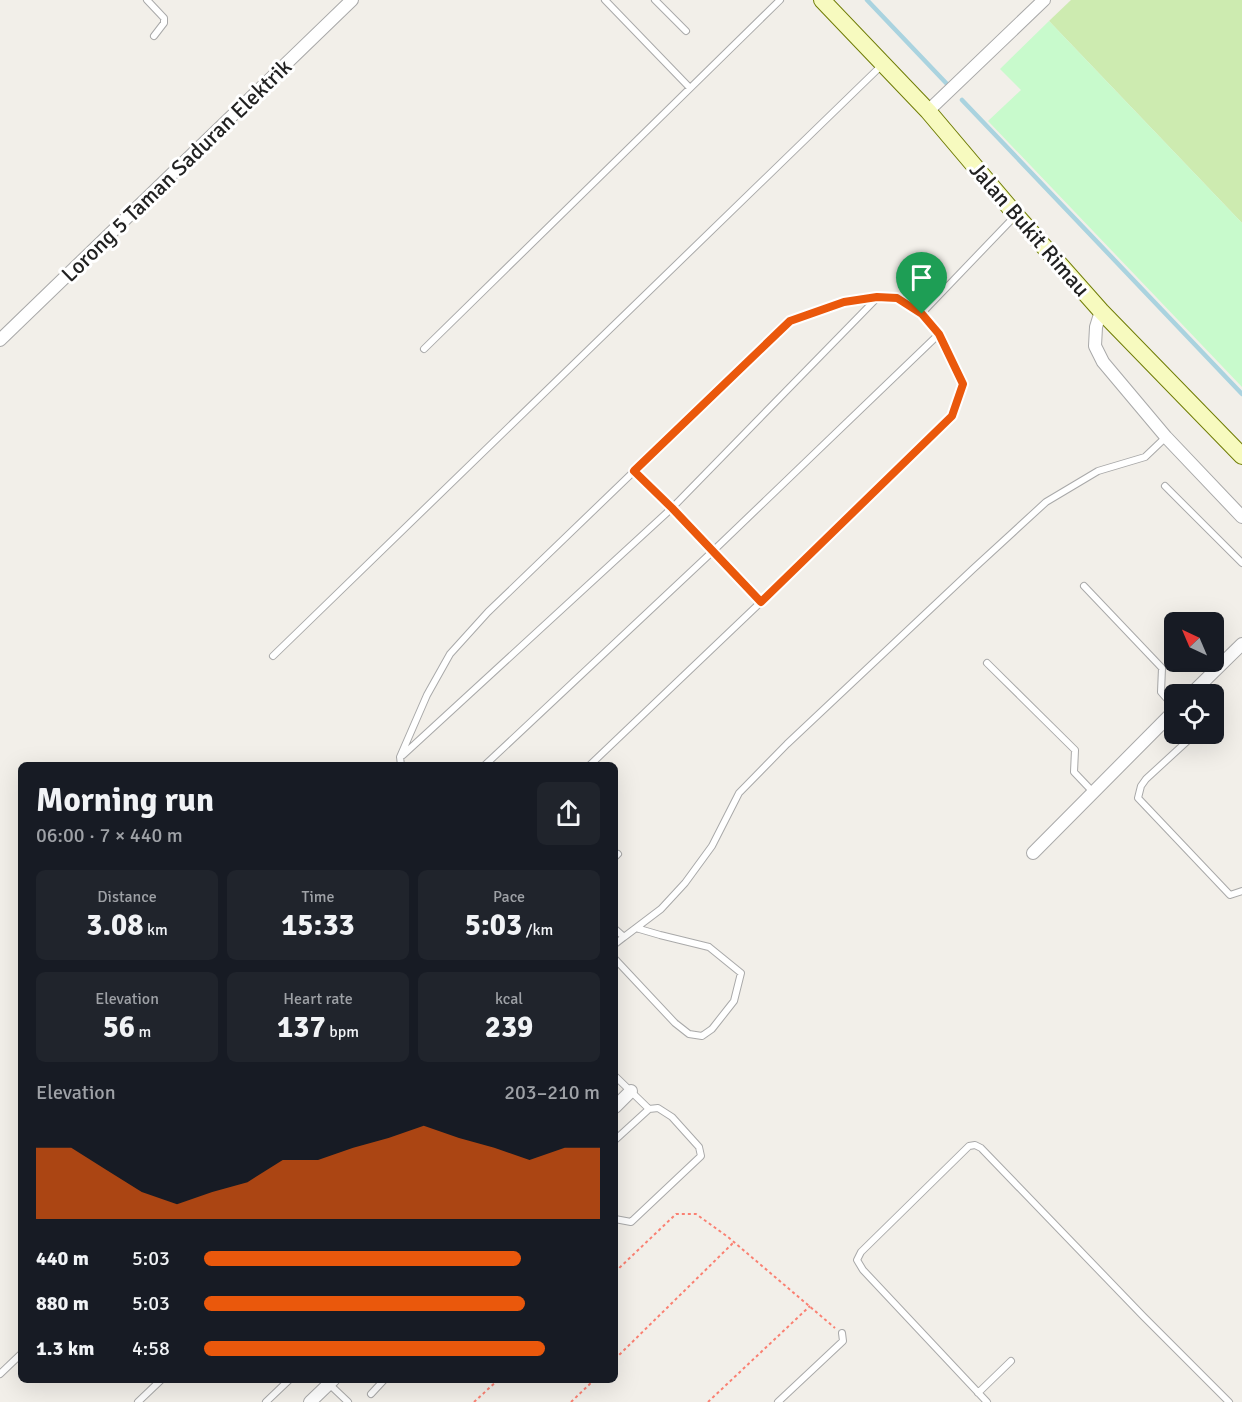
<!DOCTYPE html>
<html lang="en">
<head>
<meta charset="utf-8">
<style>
	:root { --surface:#171b24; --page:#20242c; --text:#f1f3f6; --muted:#9ea1a6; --accent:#ea580c }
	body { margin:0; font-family:Signika,sans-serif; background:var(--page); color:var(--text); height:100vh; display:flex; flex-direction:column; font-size:22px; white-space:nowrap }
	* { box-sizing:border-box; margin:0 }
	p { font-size:20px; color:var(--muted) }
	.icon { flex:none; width:33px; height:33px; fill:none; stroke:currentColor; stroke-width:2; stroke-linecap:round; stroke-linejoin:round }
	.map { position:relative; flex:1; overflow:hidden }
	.drawer { position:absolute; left:18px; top:762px; width:600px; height:621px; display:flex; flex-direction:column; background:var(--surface); border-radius:9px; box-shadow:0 6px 24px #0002 }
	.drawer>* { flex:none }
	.needle { width:39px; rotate:316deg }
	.tools { position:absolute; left:1164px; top:612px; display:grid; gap:12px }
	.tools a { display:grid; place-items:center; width:60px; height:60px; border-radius:9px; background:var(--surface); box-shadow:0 6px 24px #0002; font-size:30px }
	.pin { position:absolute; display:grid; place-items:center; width:51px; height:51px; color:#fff; margin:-62px -26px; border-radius:50% 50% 50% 0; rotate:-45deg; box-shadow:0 0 6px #0007 }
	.pin .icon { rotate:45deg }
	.round { display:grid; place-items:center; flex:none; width:63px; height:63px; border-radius:9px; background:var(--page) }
	.overview { display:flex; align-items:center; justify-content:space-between; height:102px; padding:0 18px }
	h1 { font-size:33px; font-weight:700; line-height:45px }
	.stats { display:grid; grid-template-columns:repeat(3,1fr); gap:9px; height:102px; padding:6px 18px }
	.stats div { display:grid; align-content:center; border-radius:9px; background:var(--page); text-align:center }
	.stats b { font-size:30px; font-weight:700 }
	.stats small { font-size:16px; font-weight:400 }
	.stats p { font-size:16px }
	.chart { height:168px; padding:12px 18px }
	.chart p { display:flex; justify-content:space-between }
	.chart svg { width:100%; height:108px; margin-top:6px; fill:var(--accent); opacity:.7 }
	ul { padding:0 18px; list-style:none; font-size:20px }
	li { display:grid; grid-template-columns:96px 72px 1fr; align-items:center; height:45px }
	li i { height:15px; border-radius:8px; background:var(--accent) }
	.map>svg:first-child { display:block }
	.grass { fill:#cdebb0 }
	.park { fill:#c8facc }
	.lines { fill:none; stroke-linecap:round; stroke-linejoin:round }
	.stream { stroke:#aad3df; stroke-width:4.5 }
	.lane-casing { stroke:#a9a9a9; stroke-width:8 }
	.street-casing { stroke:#a9a9a9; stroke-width:14 }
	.secondary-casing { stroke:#707d05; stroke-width:18 }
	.path { stroke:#fa8072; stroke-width:2; stroke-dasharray:3 3; stroke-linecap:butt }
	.lane { stroke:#fff; stroke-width:6 }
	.street { stroke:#fff; stroke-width:12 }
	.secondary { stroke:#f7fabf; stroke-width:16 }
	.route-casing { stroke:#fff; stroke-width:12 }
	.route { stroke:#ea580c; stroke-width:8 }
	.labels { text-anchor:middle; stroke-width:6; stroke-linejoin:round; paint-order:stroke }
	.street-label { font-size:22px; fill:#222; stroke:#fff }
</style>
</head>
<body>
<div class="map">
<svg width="1242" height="1402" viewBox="0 0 1242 1402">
	<rect width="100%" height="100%" fill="#f2efe9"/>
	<path class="grass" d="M 1071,0 L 1242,0 L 1242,223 L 1049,21 Z"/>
	<path class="park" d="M 1049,21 L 1242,223 L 1242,387 L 988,121 L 1021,90 L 1000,69 Z"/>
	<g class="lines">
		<path class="stream" d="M 867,0 L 947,84
			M 962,100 L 1242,394"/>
		<g class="lane-casing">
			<path id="lane" d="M 147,0 L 164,18 L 164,23 L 154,36
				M 605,0 L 690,88
				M 655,0 L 686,31
				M 424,349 L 780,0
				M 635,471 L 672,508 L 761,602
				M 1165,486 L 1242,563
				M 1084,586 L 1162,668 L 1161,692 L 1174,707
				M 273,656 L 882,65
				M 987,663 L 1075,750 L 1074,772 L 1093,792
				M 1214,717 L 1214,716
				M 1195,734 L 1146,779 L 1141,786 L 1138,798 L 1230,895 L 1242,891
				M 403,755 L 672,508 L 877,298
				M 401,765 L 400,757 L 427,695 L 450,654 L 488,612 L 790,321 L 844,302 L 877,297 L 897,298 L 922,313 L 1016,215
				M 485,765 L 712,552 L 939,334
				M 590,765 L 761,602 L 952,416 L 962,384 L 939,334 L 922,313
				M 615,857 L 618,854
				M 615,929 L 624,937 L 661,909 L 685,883 L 712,846 L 739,793 L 787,744 L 973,569 L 1046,502 L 1098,471 L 1145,457 L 1166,437
				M 615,944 L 624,937
				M 615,959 L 675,1023 L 689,1034 L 702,1036 L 712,1029 L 734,1001 L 741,973 L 709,947 L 660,935 L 636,928
				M 615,1076 L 649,1109
				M 615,1140 L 649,1109 L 658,1108 L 672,1117 L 699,1147 L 701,1156 L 631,1222 L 615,1219
				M 0,1374 L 21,1354
				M 328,1383 L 348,1402
				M 978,1393 L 1011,1361
				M 371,1394 L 384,1380
				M 138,1402 L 161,1380
				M 266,1402 L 289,1380
				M 778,1402 L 843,1341 L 842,1333
				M 987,1402 L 863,1270 L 857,1260 L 861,1252 L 969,1146 L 975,1145 L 981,1148 L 1143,1316 L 1229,1402"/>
		</g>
		<g class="street-casing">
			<path id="street" d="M 928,111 L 1044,0
				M 1101,311 L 1096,327 L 1095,346 L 1103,362 L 1166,437 L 1242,517
				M 0,340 L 352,0
				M 1191,694 L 1242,644
				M 1033,853 L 1174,711
				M 615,1107 L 631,1091
				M 310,1402 L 333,1380"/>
		</g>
		<g class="secondary-casing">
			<path id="secondary" d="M 822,0 L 928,111 L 1016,215 L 1101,311 L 1242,456"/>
		</g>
		<path class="path" d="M 615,1272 L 676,1214 L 696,1214 L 728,1237 L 835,1328
			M 615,1359 L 734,1242
			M 474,1402 L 498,1380
			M 571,1402 L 594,1380
			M 708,1402 L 810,1306"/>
		<use href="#lane" class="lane"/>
		<use href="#street" class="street"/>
		<use href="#secondary" class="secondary"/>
	</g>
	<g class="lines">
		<g class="route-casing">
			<path id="route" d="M 877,297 L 897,298 L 922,314 L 939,334 L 963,384 L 952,416 L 761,602 L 672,508 L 634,471 L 790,321 L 844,302 Z"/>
		</g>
		<use href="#route" class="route"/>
	</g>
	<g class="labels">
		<g class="street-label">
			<text transform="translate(176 170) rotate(-44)" y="8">Lorong 5 Taman Saduran Elektrik</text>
			<text transform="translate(1030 229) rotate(49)" y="8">Jalan Bukit Rimau</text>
		</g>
	</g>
</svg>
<div class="tools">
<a><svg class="needle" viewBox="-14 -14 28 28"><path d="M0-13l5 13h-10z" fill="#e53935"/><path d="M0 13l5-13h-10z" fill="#9ea1a6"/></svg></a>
<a><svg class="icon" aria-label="locate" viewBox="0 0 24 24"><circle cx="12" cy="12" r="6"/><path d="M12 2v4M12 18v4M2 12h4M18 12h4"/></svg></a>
</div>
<div class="pin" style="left:922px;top:314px;background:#1e9e55"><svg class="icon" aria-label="arrive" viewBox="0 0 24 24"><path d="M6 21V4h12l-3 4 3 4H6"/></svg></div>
<section class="drawer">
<div class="overview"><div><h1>Morning run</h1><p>06:00 · 7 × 440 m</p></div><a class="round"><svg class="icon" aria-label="share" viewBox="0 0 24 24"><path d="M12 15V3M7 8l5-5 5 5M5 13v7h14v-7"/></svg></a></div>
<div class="stats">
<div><p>Distance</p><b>3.08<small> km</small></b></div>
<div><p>Time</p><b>15:33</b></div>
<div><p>Pace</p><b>5:03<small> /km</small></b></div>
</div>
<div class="stats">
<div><p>Elevation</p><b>56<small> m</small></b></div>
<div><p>Heart rate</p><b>137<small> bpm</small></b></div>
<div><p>kcal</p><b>239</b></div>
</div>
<div class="chart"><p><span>Elevation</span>203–210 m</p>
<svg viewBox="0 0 160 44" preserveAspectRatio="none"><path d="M0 44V15L10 15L20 24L30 33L40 38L50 33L60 29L70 20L80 20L90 15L100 11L110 6L120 11L130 15L140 20L150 15L160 15V44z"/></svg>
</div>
<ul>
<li><b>440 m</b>5:03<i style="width:80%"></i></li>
<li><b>880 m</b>5:03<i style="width:81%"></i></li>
<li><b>1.3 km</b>4:58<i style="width:86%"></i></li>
</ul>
</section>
</div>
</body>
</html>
